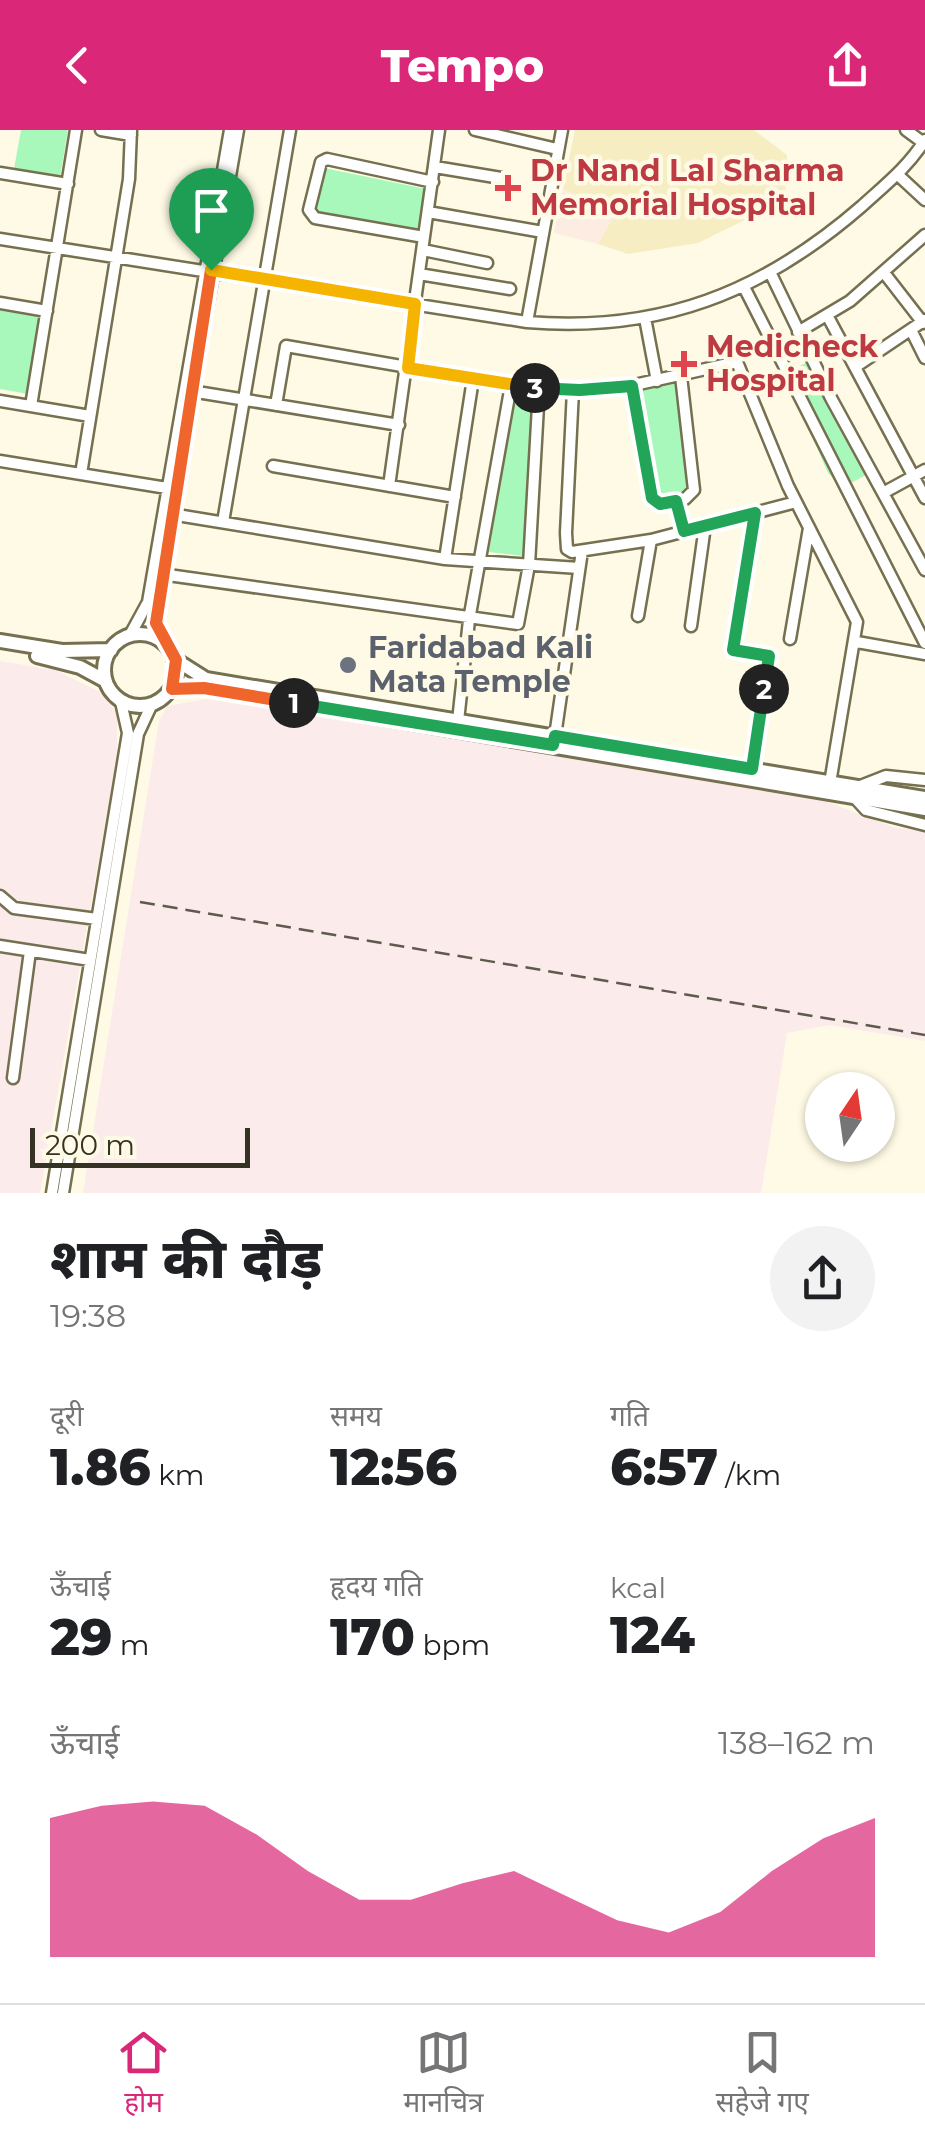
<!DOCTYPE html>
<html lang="hi">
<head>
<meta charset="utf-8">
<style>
	:root { --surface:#fff; --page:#f2f2f2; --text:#202124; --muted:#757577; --line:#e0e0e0; --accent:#db2777 }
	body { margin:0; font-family:Montserrat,"Noto Sans Devanagari",sans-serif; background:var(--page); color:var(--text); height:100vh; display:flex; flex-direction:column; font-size:38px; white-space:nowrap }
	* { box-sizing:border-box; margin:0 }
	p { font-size:32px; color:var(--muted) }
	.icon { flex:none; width:55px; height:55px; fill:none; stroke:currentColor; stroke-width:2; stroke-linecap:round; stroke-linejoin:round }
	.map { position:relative; height:1063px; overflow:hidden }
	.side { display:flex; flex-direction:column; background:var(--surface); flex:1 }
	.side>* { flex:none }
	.needle { width:65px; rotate:13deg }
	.tools { position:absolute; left:805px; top:942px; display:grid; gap:20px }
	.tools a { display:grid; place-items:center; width:90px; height:90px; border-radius:50%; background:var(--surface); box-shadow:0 2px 8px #0004; font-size:50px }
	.scale { position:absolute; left:30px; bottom:25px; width:220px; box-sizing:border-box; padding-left:10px; border:5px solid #353224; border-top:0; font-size:28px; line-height:35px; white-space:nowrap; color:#353224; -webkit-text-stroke:8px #fefae5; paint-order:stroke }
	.pin { position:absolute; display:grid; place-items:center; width:85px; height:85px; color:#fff; margin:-102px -42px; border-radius:50% 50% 50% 0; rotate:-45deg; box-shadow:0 0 10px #0007 }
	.pin .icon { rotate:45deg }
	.km { position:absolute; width:50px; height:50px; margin:-25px; border-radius:50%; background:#222; color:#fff; font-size:28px; line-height:50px; text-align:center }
	.round { display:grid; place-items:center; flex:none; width:105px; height:105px; border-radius:52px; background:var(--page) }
	.overview { display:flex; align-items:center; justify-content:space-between; height:170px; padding:0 50px }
	h1 { font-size:55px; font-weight:800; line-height:75px }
	.figures { display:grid; grid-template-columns:repeat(3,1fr); gap:15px; height:170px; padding:10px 50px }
	.figures div { display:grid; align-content:center }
	.figures b { font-size:50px; font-weight:800 }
	.figures small { font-size:28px; font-weight:400 }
	.figures p { font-size:28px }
	.chart { height:280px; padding:20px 50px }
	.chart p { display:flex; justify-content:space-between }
	.chart svg { width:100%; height:180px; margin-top:10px; fill:var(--accent); opacity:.7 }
	header { display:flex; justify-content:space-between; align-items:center; height:130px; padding:0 50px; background:var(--accent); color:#fff; font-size:45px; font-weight:800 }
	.dock { display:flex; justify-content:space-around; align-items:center; height:140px; border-top:2px solid var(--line); background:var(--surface); font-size:28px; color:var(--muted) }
	.dock a { display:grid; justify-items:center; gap:5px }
	.dock .on { color:var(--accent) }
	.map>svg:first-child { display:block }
	.commercial { fill:#fdece1 }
	.industrial { fill:#fcebeb }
	.built { fill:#f6eec2 }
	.green { fill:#a8f8bc }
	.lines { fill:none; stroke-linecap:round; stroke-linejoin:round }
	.minor-casing { stroke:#757050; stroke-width:15 }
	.major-casing { stroke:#757050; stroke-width:18 }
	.minor { stroke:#fff; stroke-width:10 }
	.major { stroke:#fff; stroke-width:12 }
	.rail { stroke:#5f5b4c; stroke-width:2.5; stroke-dasharray:15 8; stroke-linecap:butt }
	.split-1-casing { stroke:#fff; stroke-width:20 }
	.split-2-casing { stroke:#fff; stroke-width:20 }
	.split-3-casing { stroke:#fff; stroke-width:20 }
	.split-4-casing { stroke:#fff; stroke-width:20 }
	.split-1 { stroke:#f0652b; stroke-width:12 }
	.split-2 { stroke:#22a559; stroke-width:12 }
	.split-3 { stroke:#22a559; stroke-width:12 }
	.split-4 { stroke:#f5b400; stroke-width:12 }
	.health-dot { fill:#e0444e; stroke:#fefae5; stroke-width:4 }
	.worship-dot { fill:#6b7280; stroke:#fefae5; stroke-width:4 }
	.labels { text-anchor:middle; stroke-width:9; stroke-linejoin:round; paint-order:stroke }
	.health-label { font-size:30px; font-weight:bold; fill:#be3a42; stroke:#fefae5; text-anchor:start }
	.worship-label { font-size:30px; font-weight:bold; fill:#5b616d; stroke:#fefae5; text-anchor:start }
</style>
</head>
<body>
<header><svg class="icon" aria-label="back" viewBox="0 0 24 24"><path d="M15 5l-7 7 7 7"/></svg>Tempo<svg class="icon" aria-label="share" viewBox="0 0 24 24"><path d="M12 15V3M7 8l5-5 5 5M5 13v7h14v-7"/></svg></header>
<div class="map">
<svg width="925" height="1063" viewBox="0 0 925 1063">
	<rect width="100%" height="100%" fill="#fefae5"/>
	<path class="commercial" d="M 563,59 L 618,81 L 598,114 L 554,103 Z"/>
	<path class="industrial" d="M 0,531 L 55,540 L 102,563 L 117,584 L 117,626 L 40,1063 L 0,1063 Z
		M 206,569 L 799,661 L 893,697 L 925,702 L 925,911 L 830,895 L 787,903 L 761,1063 L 83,1063 L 159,591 L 167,576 Z"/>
	<path class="built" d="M 575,0 L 754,0 L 787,25 L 785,70 L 698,113 L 628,124 L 598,114 L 617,81 L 563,59 Z"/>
	<path class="green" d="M 21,0 L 68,0 L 60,47 L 14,39 Z
		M 324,38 L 426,59 L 418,99 L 315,81 Z
		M 0,178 L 41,185 L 28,264 L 0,259 Z
		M 808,232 L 866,345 L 843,357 L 828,343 L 784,243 Z
		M 679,251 L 691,361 L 659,368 L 639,260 Z
		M 514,263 L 534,265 L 524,426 L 489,422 Z"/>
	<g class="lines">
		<g class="minor-casing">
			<path id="minor" d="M 101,0 L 131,5
				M 475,0 L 557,19
				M 906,0 L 925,14
				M 435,37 L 501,48
				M 0,43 L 68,54
				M 898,45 L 925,70
				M 428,82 L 543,102
				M 424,107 L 315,88 L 309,80 L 321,32 L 327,29 L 433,52
				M 0,109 L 527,192 C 659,203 762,163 862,76 C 885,55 908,37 925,10
				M 423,120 L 487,133
				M 770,142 L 831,268 L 925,440
				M 419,144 L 510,159
				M 885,144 L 923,193
				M 744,157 L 925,513
				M 0,173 L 47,181
				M 827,185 L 925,368
				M 645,188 L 657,251
				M 527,192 L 562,0
				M 798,202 L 850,171 L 925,105
				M 912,202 L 925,228
				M 855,237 L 925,190
				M 633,256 L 653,368 L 660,375 L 685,369 L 694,360 L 681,246
				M 573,260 L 566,403 L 567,419 L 572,422 L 651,410 L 796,372
				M 191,261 L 399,295
				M 0,271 L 90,286
				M 276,275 L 286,216 L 523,257 L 580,261 L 621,258 L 737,232 L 788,356 L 857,492 L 829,659
				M 31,276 L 76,0
				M 0,331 L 167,358
				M 273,336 L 455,367
				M 81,344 L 129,49 L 131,0
				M 389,356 L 439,0
				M 883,363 L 925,340
				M 676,371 L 684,401
				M 171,384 L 445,429 L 579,438
				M 223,392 L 290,0
				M 445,429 L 473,249
				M 161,444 L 518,494 L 529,435 L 539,258
				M 638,486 L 651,410
				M 691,496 L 705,396
				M 130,505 L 148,472 L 230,0
				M 790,509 L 809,398
				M 857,512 L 925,524
				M 167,516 L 157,498 L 156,474 L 238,0
				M 458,591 L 469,490 L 511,255
				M 554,613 L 582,421
				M 752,639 L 769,526 L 733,521 L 755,383
				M 858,657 L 886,646 L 925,650
				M 855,668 L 866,680 L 925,695
				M 0,766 L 14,778 L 97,789
				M 0,816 L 90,830
				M 13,948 L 30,821
				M 52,1063 L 128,603 L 121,572
				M 63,1063 L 138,604 L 151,576"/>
		</g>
		<g class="major-casing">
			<path id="major" d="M104 540a36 36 0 1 1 72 0a36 36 0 1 1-72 0Z
				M 0,511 L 62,521 L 111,520
				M 37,526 L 80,537 L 104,550
				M 176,530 L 206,549 L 925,668
				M 172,559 L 204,558 L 925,679"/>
		</g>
		<use href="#minor" class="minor"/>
		<use href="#major" class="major"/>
		<path class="rail" d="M 140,772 L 925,905"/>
	</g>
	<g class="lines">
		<g class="split-1-casing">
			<path id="split-1" d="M 211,140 L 156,493 L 176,530 L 172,559 L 204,558 L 294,573"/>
		</g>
		<g class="split-2-casing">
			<path id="split-2" d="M 294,573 L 553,615 L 555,606 L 752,639 L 764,559"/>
		</g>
		<g class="split-3-casing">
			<path id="split-3" d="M 535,258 L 580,260 L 632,256 L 652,368 L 660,374 L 676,371 L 684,401 L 755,383 L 733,520 L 769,526 L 764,559"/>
		</g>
		<g class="split-4-casing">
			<path id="split-4" d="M 211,140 L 415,174 L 408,238 L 535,258"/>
		</g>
		<use href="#split-1" class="split-1"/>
		<use href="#split-2" class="split-2"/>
		<use href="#split-3" class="split-3"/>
		<use href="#split-4" class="split-4"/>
	</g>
	<g class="health-dot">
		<path d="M503 43h10v10h10v10h-10v10h-10v-10h-10v-10h10z"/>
		<path d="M679 219h10v10h10v10h-10v10h-10v-10h-10v-10h10z"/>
	</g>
	<circle class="worship-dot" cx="348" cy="535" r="10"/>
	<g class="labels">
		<g class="health-label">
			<text x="530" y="51">Dr Nand Lal Sharma<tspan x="530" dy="34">Memorial Hospital</tspan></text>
			<text x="706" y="227">Medicheck<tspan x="706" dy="34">Hospital</tspan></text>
		</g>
		<g class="worship-label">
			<text x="368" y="528">Faridabad Kali<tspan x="368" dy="34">Mata Temple</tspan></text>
		</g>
	</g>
</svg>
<div class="tools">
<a><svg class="needle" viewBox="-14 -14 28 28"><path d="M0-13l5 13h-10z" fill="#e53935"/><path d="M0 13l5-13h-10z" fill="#757577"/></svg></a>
</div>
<div class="scale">200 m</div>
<div class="pin" style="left:211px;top:140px;background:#1e9e55"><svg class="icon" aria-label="arrive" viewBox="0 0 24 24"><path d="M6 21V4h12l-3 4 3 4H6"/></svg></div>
<b class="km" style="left:294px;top:573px">1</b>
<b class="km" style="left:764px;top:559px">2</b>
<b class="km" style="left:535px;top:258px">3</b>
</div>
<section class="side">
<div class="overview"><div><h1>शाम की दौड़</h1><p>19:38</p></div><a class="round"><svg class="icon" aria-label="share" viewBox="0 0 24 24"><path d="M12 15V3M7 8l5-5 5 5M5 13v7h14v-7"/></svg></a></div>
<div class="figures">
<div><p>दूरी</p><b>1.86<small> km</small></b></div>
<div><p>समय</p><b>12:56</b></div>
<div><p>गति</p><b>6:57<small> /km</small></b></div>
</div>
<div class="figures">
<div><p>ऊँचाई</p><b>29<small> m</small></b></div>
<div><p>हृदय गति</p><b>170<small> bpm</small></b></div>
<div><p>kcal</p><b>124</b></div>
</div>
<div class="chart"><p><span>ऊँचाई</span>138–162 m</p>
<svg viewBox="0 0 160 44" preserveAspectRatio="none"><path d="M0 44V10L10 7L20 6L30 7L40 14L50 23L60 30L70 30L80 26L90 23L100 29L110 35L120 38L130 33L140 23L150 15L160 10V44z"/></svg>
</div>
</section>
<nav class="dock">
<a class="on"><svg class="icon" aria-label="home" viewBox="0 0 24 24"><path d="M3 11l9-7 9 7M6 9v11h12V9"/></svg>होम</a>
<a><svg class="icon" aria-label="map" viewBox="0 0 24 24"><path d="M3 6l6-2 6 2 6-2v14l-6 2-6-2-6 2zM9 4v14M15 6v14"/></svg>मानचित्र</a>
<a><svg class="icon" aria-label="saved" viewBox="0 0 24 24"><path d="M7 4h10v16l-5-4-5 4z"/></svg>सहेजे गए</a>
</nav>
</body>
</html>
